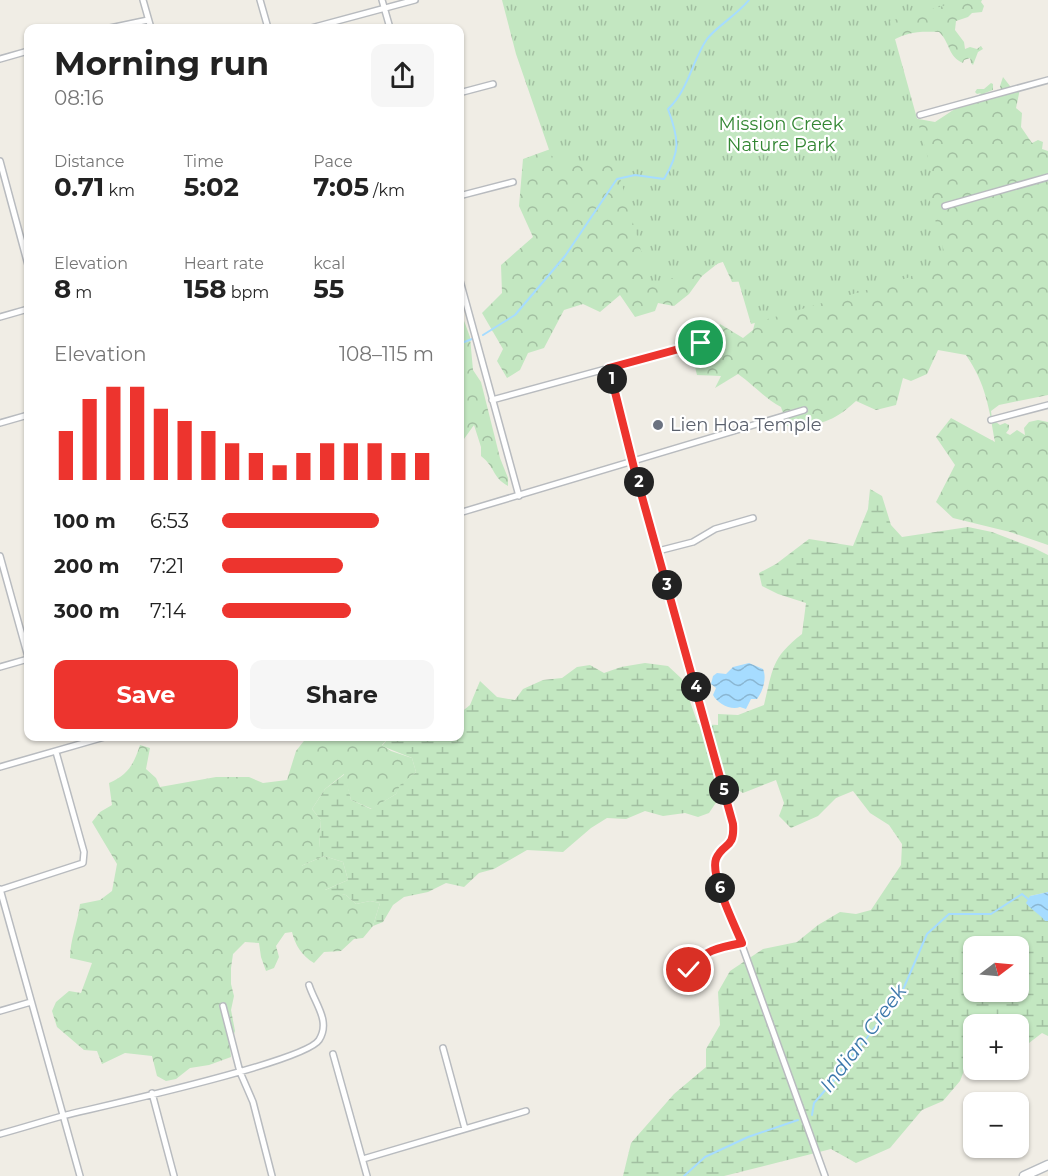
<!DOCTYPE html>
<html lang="en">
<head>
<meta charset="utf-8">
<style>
	:root { --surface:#fff; --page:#f6f6f6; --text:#222; --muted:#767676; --accent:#ed342e }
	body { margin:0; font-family:Montserrat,sans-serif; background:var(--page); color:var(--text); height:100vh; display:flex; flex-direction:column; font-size:22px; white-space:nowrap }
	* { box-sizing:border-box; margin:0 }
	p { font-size:20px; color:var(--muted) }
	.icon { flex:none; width:33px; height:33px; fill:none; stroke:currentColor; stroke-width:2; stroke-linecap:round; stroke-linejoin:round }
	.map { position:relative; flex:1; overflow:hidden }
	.drawer { position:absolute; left:24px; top:24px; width:440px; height:717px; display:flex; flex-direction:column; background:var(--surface); border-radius:12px; box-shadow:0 2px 4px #0004 }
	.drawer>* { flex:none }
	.needle { width:39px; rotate:74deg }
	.fabs { position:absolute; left:963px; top:936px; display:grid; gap:12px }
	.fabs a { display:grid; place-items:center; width:66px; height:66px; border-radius:12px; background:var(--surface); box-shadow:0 2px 4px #0004; font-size:30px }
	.pin { position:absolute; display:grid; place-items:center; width:51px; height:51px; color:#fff; margin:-26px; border:3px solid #fff; border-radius:50%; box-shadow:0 2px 6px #0007 }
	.km { position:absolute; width:30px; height:30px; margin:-15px; border-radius:50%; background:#222; color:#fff; font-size:16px; line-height:30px; text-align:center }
	.round { display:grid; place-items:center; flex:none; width:63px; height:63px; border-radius:12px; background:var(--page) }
	.overview { display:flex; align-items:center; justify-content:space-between; height:102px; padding:0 30px }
	h1 { font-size:33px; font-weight:700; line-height:45px }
	.stats { display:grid; grid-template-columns:repeat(3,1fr); gap:9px; height:102px; padding:6px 30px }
	.stats div { display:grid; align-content:center }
	.stats b { font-size:26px; font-weight:700 }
	.stats small { font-size:16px; font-weight:400 }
	.stats p { font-size:16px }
	.chart { height:168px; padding:12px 30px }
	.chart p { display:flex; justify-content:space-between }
	.chart svg { width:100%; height:108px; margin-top:6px; stroke:var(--accent); stroke-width:6 }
	.primary-button { display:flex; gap:12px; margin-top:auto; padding:12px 30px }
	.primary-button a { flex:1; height:69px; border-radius:12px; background:var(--accent); color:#fff; font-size:24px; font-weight:700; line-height:69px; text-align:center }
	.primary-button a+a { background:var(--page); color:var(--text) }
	ul { padding:0 30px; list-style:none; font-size:20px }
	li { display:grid; grid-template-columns:96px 72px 1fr; align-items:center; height:45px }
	li i { height:15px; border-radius:8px; background:var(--accent) }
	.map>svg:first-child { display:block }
	.forest { fill:url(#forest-crowns) }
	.wetland { fill:url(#wetland-marsh); fill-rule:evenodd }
	.park { fill:url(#park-tufts) }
	.water { fill:url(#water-waves) }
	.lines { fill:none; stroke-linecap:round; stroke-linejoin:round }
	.stream { stroke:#a6dcff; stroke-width:2 }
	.street-casing { stroke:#b8bbbf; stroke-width:8 }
	.secondary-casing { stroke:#b8bcc1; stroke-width:11 }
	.street { stroke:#fff; stroke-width:5 }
	.secondary { stroke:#fff; stroke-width:8 }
	.route-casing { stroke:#fff; stroke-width:12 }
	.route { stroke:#ed342e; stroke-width:8 }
	.worship-dot { fill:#6b7280; stroke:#fff; stroke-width:2 }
	.labels { text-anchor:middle; stroke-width:4.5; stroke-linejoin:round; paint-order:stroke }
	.park-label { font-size:18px; fill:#338633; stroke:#fff }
	.worship-label { font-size:18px; fill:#5b616d; stroke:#fff; text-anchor:start }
	.water-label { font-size:20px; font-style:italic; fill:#3c78ab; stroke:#fff }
</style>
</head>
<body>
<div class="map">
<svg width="1048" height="1176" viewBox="0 0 1048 1176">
	<defs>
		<pattern id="forest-crowns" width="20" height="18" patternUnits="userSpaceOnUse" patternTransform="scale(1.5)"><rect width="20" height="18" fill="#c3e7c1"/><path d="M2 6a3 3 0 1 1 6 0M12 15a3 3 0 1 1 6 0" fill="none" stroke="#a2bfa1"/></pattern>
		<pattern id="wetland-marsh" width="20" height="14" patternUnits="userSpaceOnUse" patternTransform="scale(1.5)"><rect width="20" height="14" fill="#c3e7c1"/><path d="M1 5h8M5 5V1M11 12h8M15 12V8" fill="none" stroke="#a2bfa1"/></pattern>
		<pattern id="park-tufts" width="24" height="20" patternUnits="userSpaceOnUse" patternTransform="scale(1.5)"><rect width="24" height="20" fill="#c3e7c1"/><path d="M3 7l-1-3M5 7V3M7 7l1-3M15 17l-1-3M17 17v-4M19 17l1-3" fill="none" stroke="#a2bfa1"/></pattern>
		<pattern id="water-waves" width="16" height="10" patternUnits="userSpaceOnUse" patternTransform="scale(1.5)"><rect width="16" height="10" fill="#a6dcff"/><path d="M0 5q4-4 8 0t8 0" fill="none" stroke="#8ab6d2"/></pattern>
	</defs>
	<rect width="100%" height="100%" fill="#f0ede5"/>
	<path class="forest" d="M 785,0 L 982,0 L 981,2 L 984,6 L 982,12 L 972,13 L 968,17 L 956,21 L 955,30 L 964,42 L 965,49 L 970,47 L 977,49 L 981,46 L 983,49 L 978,52 L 973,65 L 971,63 L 970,58 L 964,60 L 963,63 C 948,57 950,42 939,32 C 917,31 906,32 886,44 L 903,68 L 901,85 L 913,118 L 935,122 L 964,103 L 973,101 L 981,93 L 977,94 L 975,92 L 977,89 L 984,89 L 991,83 L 993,84 L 993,90 L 985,93 L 986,98 L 989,99 L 991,94 L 1001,91 L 1000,86 L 1003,77 L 1010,86 L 1020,89 L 1016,108 L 1022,113 L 1021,127 L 1032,143 L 1038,140 L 1043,142 L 1042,149 L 1048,151 L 1048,395 L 999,405 L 991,411 L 992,419 L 1000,425 L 1005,423 L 1009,425 L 1009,429 L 1006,433 L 1010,435 L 1017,430 L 1025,435 L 1024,428 L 1029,422 L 1038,420 L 1048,422 L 1048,545 L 1010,532 L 953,518 L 936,502 L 955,465 L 936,437 L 951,418 L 995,442 C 989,408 986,384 966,355 L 938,350 L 927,374 L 911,381 L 903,378 L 896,405 L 876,410 L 856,401 C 831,424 821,424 787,426 L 781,407 C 764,398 754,385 738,374 L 715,388 L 721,376 L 697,375 L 693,359 L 710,345 L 720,324 L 743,338 L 753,330 L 760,303 L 749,281 L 732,282 L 722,260 L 702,276 L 689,294 L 674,306 L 658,303 L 655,311 L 635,317 L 620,295 L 600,312 L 583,304 L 564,310 L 544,348 L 528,353 L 520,370 L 507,378 L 497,361 L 503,349 L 482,313 L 502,293 L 501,265 L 533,237 L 519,206 L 523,159 L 556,147 Z
		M 459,307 L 470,337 L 473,370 L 481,382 L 500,458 L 508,478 L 508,486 C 492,477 496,468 481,456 L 481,447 L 474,425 L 459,446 Z
		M 307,737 L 389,737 L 382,745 L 391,751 L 412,758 L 416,772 L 401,785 L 396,794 L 372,809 L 351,800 L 344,774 L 325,789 L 312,809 L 321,820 L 319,849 L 301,866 L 324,856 L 343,862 L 348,880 L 325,890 L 346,895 L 356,904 L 370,901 L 380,903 L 373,926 L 363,938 L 354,939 L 341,951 L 324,952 L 314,963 C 302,956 295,945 292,932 L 285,933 L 276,946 L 279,957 L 274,968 L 266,971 L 261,957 L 259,943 L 245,942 L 233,954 L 231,968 L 231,984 L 234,996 L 231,1010 L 235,1031 L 230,1047 L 231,1057 L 209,1065 L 190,1068 L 176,1079 L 166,1081 L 157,1076 L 152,1056 L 125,1053 L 102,1064 L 97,1051 L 84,1050 L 57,1027 L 52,1011 L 56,1002 L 69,991 L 81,993 L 92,963 L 70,958 C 70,940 78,922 80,904 L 100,900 L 112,891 L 117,864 L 92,822 L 100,812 L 112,805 L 109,783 C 128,775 134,764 140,745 L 150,748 L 146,769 L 156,778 L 160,787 L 216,777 L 249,777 L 263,783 L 287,780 L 296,751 Z"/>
	<path class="wetland" d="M 870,489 L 882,496 L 891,525 L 902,537 L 968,527 L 992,532 L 1034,548 L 1048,555 L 1048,892 L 1030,896 L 1045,920 L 1048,921 L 1048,1036 L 1042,1033 L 1029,1043 L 1021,1063 L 1019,1064 L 1018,1024 L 974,1024 L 973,1053 L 970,1055 L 960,1081 L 943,1101 L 922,1110 L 890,1148 L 856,1163 L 831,1149 L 724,1176 L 623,1176 L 631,1143 L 674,1094 L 706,1067 L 706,1049 L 720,1025 L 718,992 L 730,971 L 763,949 L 797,942 L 818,925 L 840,912 L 856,914 L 871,910 L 901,865 L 902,844 L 889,825 L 870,813 L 853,791 L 836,798 L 818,816 L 791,828 L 779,816 L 784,803 L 776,780 L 743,793 L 733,787 L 719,798 L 709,813 L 698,817 L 685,813 L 663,816 L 645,811 L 626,819 L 607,818 L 591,828 L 563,852 L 527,850 L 494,869 L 479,873 L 464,887 L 446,883 L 428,892 L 404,897 L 393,905 L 383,922 L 373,926 L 380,903 L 370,901 L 356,904 L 346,895 L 323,891 L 348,880 L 343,862 L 324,856 L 301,866 L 298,853 L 319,848 L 321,820 L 312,809 L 325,789 L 345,774 L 351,800 L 371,809 L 396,794 L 400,785 L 416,772 L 412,758 L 382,746 L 389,737 L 459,736 L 459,714 L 470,705 L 480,681 L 497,697 L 515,700 L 523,689 L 543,680 L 562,678 L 577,667 L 590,665 L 604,673 L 621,667 L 645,663 L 668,666 L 682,679 L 698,724 L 718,725 L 718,714 L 738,715 L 764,705 C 773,669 771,658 802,634 L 806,603 L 778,594 L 762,586 L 759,573 L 776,564 L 809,539 L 853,546 L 868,509 ZM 974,946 L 1018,946 L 1018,992 L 974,992 Z"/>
	<path class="park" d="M 502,0 L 964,0 L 890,21 L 936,187 L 930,201 L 948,266 L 751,324 L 732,259 L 651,285 L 613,154 L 556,170 L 516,54 Z"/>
	<path class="water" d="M 749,663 L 763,669 C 767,678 763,691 757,699 L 751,699 L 746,709 L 740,707 C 731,711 717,703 713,695 L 716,688 L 711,684 L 713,676 L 717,673 L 726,674 L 733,667 Z
		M 1048,892 L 1048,921 L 1045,921 C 1039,913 1032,911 1026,903 L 1030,896 Z"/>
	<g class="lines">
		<path class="stream" d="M 483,335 L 515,315 L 565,256 L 617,179 L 635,175 L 664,179 C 681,151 679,139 668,109 C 688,91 692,61 707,39 C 717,26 737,15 749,0
			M 459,344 L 472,339
			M 812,1115 L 814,1103 L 836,1078 L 902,992 L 927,934 L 949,914 L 991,914 L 1022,894 L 1028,899
			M 684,1176 L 705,1157 L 748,1137 L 798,1120"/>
		<g class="street-casing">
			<path id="street" d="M 143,0 L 151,28
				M 260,0 L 268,28
				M 382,0 L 390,28
				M 110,28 L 148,20
				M 311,28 L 415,0
				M 0,59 L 28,51
				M 459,93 L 493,84
				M 920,115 L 1048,80
				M 0,161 L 28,265
				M 459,196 L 513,182
				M 945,206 L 1048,177
				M 459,277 L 519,496
				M 0,317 L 28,309
				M 609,368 L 634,468 L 733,823 L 733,839 L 716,860 L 716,873 L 825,1176
				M 492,400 L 701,343
				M 991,420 L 1048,405
				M 0,423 L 28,415
				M 459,513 L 804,410
				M 658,551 L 693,542 L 715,529 L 753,518
				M 0,556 L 28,657
				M 0,667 L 28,659
				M 0,767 L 108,736
				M 0,889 L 80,1176
				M 0,890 L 83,863 L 84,852 L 56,752
				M 689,970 C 700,951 721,947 742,943
				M 223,1006 L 240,1072 L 253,1102 L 272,1176
				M 0,1011 L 31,1002
				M 443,1048 L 465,1129
				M 333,1054 L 367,1176
				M 152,1093 L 174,1176
				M 0,1134 C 22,1128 44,1121 66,1115 C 103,1106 305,1062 319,1040 C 331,1021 315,1004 309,985
				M 363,1159 L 526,1111"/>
		</g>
		<g class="secondary-casing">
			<path id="secondary" d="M 1024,1176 L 1048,1165"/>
		</g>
		<use href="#street" class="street"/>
		<use href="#secondary" class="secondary"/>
	</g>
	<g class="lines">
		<g class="route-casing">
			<path id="route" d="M 689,970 C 700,951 721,947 742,943 C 735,926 710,876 716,859 C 723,842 735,850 733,824 L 634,468 L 609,368 L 701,343"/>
		</g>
		<use href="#route" class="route"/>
	</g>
	<circle class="worship-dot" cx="658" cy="425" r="6"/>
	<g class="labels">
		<g class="park-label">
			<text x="781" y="130">Mission Creek<tspan x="781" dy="21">Nature Park</tspan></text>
		</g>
		<g class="worship-label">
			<text x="670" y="431">Lien Hoa Temple</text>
		</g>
		<g class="water-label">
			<text transform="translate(863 1038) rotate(-53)" y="7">Indian Creek</text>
		</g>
	</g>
</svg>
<div class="fabs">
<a><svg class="needle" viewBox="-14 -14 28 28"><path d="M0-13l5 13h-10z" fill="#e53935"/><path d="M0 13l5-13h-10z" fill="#767676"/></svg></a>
<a>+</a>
<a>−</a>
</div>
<div class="pin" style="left:701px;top:343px;background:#1e9e55"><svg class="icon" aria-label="arrive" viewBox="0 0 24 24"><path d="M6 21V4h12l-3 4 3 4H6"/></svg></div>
<div class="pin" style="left:689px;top:970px;background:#d93025"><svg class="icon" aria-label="check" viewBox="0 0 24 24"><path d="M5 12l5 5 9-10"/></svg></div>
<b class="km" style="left:612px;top:379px">1</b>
<b class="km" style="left:639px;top:482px">2</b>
<b class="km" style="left:667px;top:585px">3</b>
<b class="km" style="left:696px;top:687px">4</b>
<b class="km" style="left:724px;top:790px">5</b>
<b class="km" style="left:720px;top:888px">6</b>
<section class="drawer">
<div class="overview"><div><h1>Morning run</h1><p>08:16</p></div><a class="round"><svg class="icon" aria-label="share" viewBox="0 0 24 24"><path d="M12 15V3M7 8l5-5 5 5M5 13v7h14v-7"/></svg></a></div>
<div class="stats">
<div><p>Distance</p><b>0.71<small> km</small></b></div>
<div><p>Time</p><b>5:02</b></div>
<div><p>Pace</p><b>7:05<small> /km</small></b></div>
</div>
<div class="stats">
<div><p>Elevation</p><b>8<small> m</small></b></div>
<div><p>Heart rate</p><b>158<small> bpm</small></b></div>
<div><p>kcal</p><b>55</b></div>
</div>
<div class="chart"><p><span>Elevation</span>108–115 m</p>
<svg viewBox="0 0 160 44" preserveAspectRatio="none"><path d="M5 44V24M15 44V11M25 44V6M35 44V6M45 44V15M55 44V20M65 44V24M75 44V29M85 44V33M95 44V38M105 44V33M115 44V29M125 44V29M135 44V29M145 44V33M155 44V33"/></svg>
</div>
<ul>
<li><b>100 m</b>6:53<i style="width:74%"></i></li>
<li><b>200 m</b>7:21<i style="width:57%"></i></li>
<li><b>300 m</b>7:14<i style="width:61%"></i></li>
</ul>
<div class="primary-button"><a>Save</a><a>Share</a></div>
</section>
</div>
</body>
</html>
